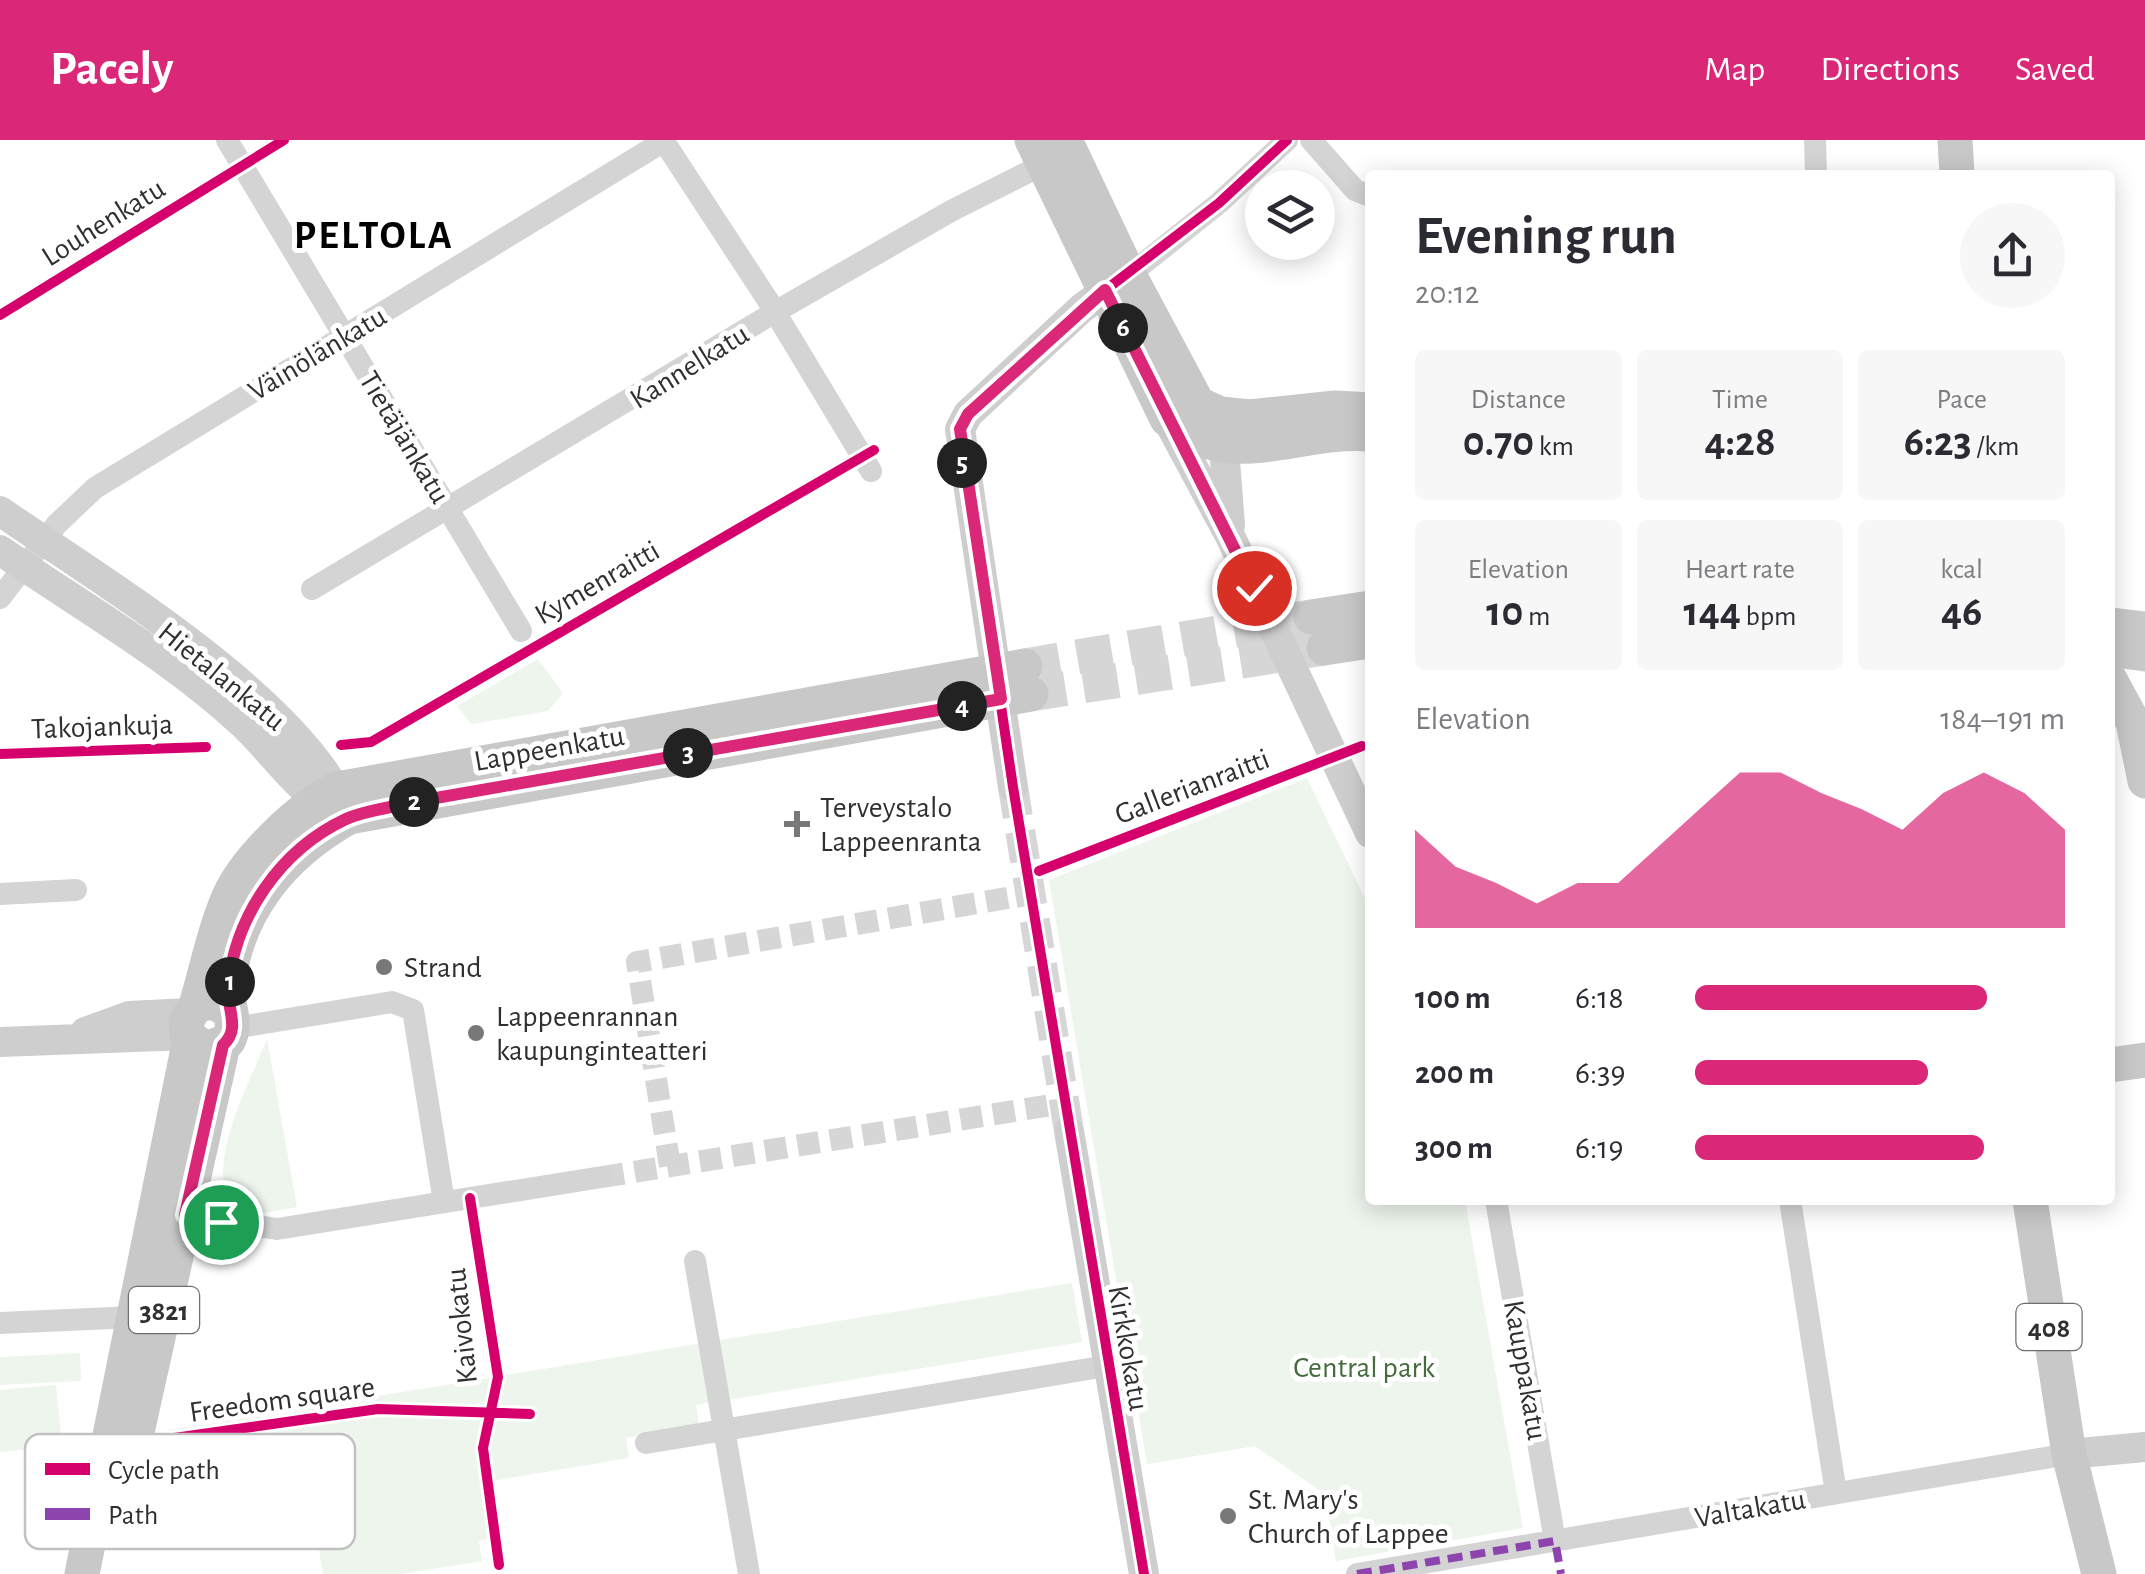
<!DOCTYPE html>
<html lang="en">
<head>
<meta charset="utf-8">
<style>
	:root { --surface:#fff; --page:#f7f7f7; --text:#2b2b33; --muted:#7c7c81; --accent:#db2777 }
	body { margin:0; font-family:"Alegreya Sans",sans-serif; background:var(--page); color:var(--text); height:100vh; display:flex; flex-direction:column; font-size:38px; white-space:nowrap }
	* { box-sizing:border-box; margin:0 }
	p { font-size:32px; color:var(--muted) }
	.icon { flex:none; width:55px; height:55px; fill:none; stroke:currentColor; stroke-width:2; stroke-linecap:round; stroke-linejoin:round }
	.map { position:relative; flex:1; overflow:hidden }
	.sheet { position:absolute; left:1365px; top:30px; width:750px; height:1035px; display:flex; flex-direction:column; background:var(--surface); border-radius:10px; box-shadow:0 5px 25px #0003 }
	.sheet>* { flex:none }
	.controls { position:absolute; left:1245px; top:30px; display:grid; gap:20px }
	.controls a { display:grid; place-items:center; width:90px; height:90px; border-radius:50%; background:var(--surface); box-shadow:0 5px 25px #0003; font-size:50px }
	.pin { position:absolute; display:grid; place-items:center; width:85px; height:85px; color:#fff; margin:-42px; border:5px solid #fff; border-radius:50%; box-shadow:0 2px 10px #0007 }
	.km { position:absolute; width:50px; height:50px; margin:-25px; border-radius:50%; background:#222; color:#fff; font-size:28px; line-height:50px; text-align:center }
	.round { display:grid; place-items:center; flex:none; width:105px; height:105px; border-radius:52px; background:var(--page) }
	.head { display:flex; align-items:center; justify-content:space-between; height:170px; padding:0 50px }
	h1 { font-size:55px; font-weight:600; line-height:75px }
	.figures { display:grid; grid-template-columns:repeat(3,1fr); gap:15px; height:170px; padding:10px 50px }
	.figures div { display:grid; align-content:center; border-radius:10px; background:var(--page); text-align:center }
	.figures b { font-size:42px; font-weight:600 }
	.figures small { font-size:28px; font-weight:400 }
	.figures p { font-size:28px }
	.chart { height:280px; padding:20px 50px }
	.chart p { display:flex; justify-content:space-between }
	.chart svg { width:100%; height:180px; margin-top:10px; fill:var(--accent); opacity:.7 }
	ul { padding:0 50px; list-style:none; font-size:32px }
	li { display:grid; grid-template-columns:160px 120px 1fr; align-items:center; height:75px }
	li i { height:25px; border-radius:12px; background:var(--accent) }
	header { display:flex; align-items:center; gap:60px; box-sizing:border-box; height:140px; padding:0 50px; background:var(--accent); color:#fff }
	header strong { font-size:48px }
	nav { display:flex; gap:55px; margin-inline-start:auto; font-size:35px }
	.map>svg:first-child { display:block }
	.green { fill:#eef5ed }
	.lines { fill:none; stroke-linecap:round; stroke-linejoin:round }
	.street-tunnel { stroke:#d6d6d6; stroke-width:22; stroke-dasharray:22 11; stroke-linecap:butt }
	.secondary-tunnel { stroke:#d6d6d6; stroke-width:30; stroke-dasharray:30 15; stroke-linecap:butt }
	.primary-tunnel { stroke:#d6d6d6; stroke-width:35; stroke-dasharray:35 18; stroke-linecap:butt }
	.street { stroke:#d4d4d4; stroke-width:22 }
	.secondary { stroke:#cecece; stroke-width:30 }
	.primary { stroke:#c8c8c8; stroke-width:35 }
	.quiet { stroke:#8e44ad; stroke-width:8; stroke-dasharray:15 8; stroke-linecap:butt }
	.cycleway-casing { stroke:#fff; stroke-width:16 }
	.cycleway { stroke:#d6006c; stroke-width:10 }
	.route-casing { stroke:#fff; stroke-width:20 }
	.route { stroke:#db2777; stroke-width:12 }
	.poi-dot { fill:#787878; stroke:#fff; stroke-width:4 }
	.labels { text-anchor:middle; stroke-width:10; stroke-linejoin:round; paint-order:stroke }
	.shield { fill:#fff; stroke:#6e6e6e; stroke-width:2.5 }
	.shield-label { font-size:28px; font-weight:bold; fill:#303030 }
	.street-label { font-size:30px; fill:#303030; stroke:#fff }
	.poi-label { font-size:30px; fill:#303030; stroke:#fff; text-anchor:start }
	.park-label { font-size:30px; fill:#456c3c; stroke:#fff }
	.district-label { font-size:40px; font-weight:bold; letter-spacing:2.5px; fill:#000; stroke:#fff }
	.key { fill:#fff; stroke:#c1c1c1; stroke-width:2.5 }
	.key-label { font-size:28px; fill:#303030 }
</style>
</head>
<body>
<header>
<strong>Pacely</strong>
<nav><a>Map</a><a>Directions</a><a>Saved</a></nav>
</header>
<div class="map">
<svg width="2145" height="1434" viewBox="0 0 2145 1434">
	<rect width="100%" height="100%" fill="#fff"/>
	<path class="green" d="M 538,519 L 563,553 L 548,571 L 471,584 L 457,566 Z
		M 1307,638 L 1370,769 L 1370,1060 L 1465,1060 L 1523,1388 L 1336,1421 L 1325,1354 L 1255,1306 L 1147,1324 L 1049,740 Z
		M 267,899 L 297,1067 L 254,1075 L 231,1066 C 205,1022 250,942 267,899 Z
		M 1072,1143 L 1082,1202 L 696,1265 L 699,1286 L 626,1298 L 629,1318 L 480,1343 L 489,1399 L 479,1401 L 482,1421 L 401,1434 L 323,1434 L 306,1332 L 152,1357 L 168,1290 Z
		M 80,1213 L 81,1241 L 0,1245 L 0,1217 Z
		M 56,1245 L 62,1306 L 0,1312 L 0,1250 Z"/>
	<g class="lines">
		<path class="street-tunnel" d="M 670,1026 L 637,822 L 1030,754
			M 602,1037 L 1064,963"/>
		<path class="secondary-tunnel" d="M 1013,647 L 1069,991"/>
		<path class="primary-tunnel" d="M 1025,526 L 1311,477
			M 1031,554 L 1324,508"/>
		<path class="street" d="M 227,0 L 521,491
			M 663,0 L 769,162 L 871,331
			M 1311,0 L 1355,50 L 1370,56
			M 1815,0 L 1816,35
			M 1129,135 L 1219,63 L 1287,0
			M 312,449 L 775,172 L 951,71 L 1052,20
			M 0,458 L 57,384 L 95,348 L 664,1
			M 0,754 L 76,750
			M 234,888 L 392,862 L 413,870 L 444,1062
			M 1496,1060 L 1555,1401
			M 1790,1060 L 1836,1353
			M 185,1075 L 277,1089 L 602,1037
			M 695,1121 L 749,1434
			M 0,1183 L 134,1177
			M 646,1303 L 1106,1226
			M 1357,1434 L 2069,1314"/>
		<path class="secondary" d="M 1167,279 L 1231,398 L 1370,693
			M 1214,284 L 1224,308 L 1230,385
			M 0,371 C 101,441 298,558 346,670
			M 0,410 C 81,466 171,517 243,584 C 275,614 298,653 338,672
			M 1013,647 L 960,289 L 968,274 L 1082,168 L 1122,139
			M 85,892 L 129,876 L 189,873
			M 0,902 L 187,895
			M 1069,991 L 1144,1434
			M 2069,1314 L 2145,1307"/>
		<path class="primary" d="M 1032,0 L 1167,279 C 1232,334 1295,288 1370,294
			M 1065,0 L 1129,135 L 1198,264 L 1221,274 L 1249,277 L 1335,268 L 1370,270
			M 1955,0 L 1957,35
			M 1311,477 L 1370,468
			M 2110,485 L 2145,489
			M 1324,508 L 1370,501
			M 2110,509 L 2145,514
			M 2110,540 L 2133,582 L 2145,641
			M 196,865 C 207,830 213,793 228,759 C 245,719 299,668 337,649 L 1025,526
			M 229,871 L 214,862 L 196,865 L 186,882 L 187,895 L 205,909 L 228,901 C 238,883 227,867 228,848 C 235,771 283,714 349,677 L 1031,554
			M 2110,925 L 2145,920
			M 2030,1060 L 2069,1314 L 2099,1434
			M 119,1373 L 223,905
			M 82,1434 L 190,899"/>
		<path class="quiet" d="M 1357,1434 L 1555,1401 L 1561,1434"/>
		<g class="cycleway-casing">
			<path id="cycleway" d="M 0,175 L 284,0
				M 341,605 L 371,602 L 874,310
				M 0,614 L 206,607
				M 1039,731 L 1362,606
				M 470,1058 L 498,1237 L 483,1308 L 499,1425
				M 160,1300 L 378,1269 L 530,1274
				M 1144,1434 L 1013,647 L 960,289 L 968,274 L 1082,168 L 1219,63 L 1287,0"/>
		</g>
		<use href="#cycleway" class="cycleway"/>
	</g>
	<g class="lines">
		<g class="route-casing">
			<path id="route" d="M 221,1082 L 185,1075 L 223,905 C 241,889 227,870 228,848 C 235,776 280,710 346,679 C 366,670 391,668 413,662 L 1001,559 L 960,289 L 968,274 L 1105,150 L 1254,448"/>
		</g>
		<use href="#route" class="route"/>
	</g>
	<g class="poi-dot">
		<path d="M792 669h10v10h10v10h-10v10h-10v-10h-10v-10h10z"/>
		<circle cx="384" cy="827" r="10"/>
		<circle cx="476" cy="893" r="10"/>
		<circle cx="1228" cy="1376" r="10"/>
	</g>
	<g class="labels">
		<g class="shield">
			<rect x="129" y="1147" width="70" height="46" rx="8"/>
			<rect x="2016.5" y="1164" width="65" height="46" rx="8"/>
		</g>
		<g class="shield-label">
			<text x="164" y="1180">3821</text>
			<text x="2049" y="1197">408</text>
		</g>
		<g class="street-label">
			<text transform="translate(103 82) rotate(-32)" y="10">Louhenkatu</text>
			<text transform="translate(317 213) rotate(-31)" y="10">Väinölänkatu</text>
			<text transform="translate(689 226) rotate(-32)" y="10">Kannelkatu</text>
			<text transform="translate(405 297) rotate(59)" y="10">Tietäjänkatu</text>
			<text transform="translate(597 442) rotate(-30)" y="10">Kymenraitti</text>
			<text transform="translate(222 536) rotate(39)" y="10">Hietalankatu</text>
			<text transform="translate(102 586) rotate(-2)" y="10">Takojankuja</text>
			<text transform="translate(549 608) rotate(-10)" y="10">Lappeenkatu</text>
			<text transform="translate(1192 646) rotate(-21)" y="10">Gallerianraitti</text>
			<text transform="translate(461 1186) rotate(-96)" y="10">Kaivokatu</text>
			<text transform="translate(1129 1208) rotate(80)" y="10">Kirkkokatu</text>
			<text transform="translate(1526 1230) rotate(80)" y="10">Kauppakatu</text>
			<text transform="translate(282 1259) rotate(-8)" y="10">Freedom square</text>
			<text transform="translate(1750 1368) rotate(-10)" y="10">Valtakatu</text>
		</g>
		<g class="poi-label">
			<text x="820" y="677">Terveystalo<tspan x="820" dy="34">Lappeenranta</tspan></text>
			<text x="404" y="837">Strand</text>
			<text x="496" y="886">Lappeenrannan<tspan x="496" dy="34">kaupunginteatteri</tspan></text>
			<text x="1248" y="1369">St. Mary's<tspan x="1248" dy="34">Church of Lappee</tspan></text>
		</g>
		<g class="park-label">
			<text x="1364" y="1237">Central park</text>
		</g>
		<g class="district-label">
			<text x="374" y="108">PELTOLA</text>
		</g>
	</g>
	<rect x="25" y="1294" width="330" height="115" rx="15" class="key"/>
	<rect x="45" y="1323" width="45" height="12" fill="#d6006c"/>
	<rect x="45" y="1368" width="45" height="12" fill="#8e44ad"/>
	<g class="key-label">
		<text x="108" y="1339">Cycle path</text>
		<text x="108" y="1384">Path</text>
	</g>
</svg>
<div class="controls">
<a><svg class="icon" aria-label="layers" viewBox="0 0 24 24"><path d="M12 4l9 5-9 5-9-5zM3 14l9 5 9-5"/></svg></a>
</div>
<div class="pin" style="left:221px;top:1082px;background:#1e9e55"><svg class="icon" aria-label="arrive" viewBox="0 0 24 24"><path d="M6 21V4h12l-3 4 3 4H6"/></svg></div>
<div class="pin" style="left:1254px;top:448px;background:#d93025"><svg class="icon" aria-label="check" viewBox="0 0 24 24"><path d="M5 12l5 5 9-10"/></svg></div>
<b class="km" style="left:230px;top:842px">1</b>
<b class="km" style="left:414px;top:662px">2</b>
<b class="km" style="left:688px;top:613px">3</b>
<b class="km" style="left:962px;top:566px">4</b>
<b class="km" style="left:962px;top:323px">5</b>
<b class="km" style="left:1123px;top:188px">6</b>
<section class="sheet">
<div class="head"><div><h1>Evening run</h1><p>20:12</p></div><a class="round"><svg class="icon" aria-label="share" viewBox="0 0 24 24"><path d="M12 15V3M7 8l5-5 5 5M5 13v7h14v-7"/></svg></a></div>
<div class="figures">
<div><p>Distance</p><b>0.70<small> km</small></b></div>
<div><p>Time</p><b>4:28</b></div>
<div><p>Pace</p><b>6:23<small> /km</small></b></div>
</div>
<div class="figures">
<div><p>Elevation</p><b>10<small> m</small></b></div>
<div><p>Heart rate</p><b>144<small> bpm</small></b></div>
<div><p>kcal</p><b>46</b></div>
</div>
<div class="chart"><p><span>Elevation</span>184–191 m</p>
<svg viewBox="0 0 160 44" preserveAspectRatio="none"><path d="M0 44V20L10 29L20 33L30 38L40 33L50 33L60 24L70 15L80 6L90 6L100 11L110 15L120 20L130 11L140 6L150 11L160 20V44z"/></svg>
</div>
<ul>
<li><b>100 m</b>6:18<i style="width:79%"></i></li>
<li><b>200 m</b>6:39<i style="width:63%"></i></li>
<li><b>300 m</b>6:19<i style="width:78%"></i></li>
</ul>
</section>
</div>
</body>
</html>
